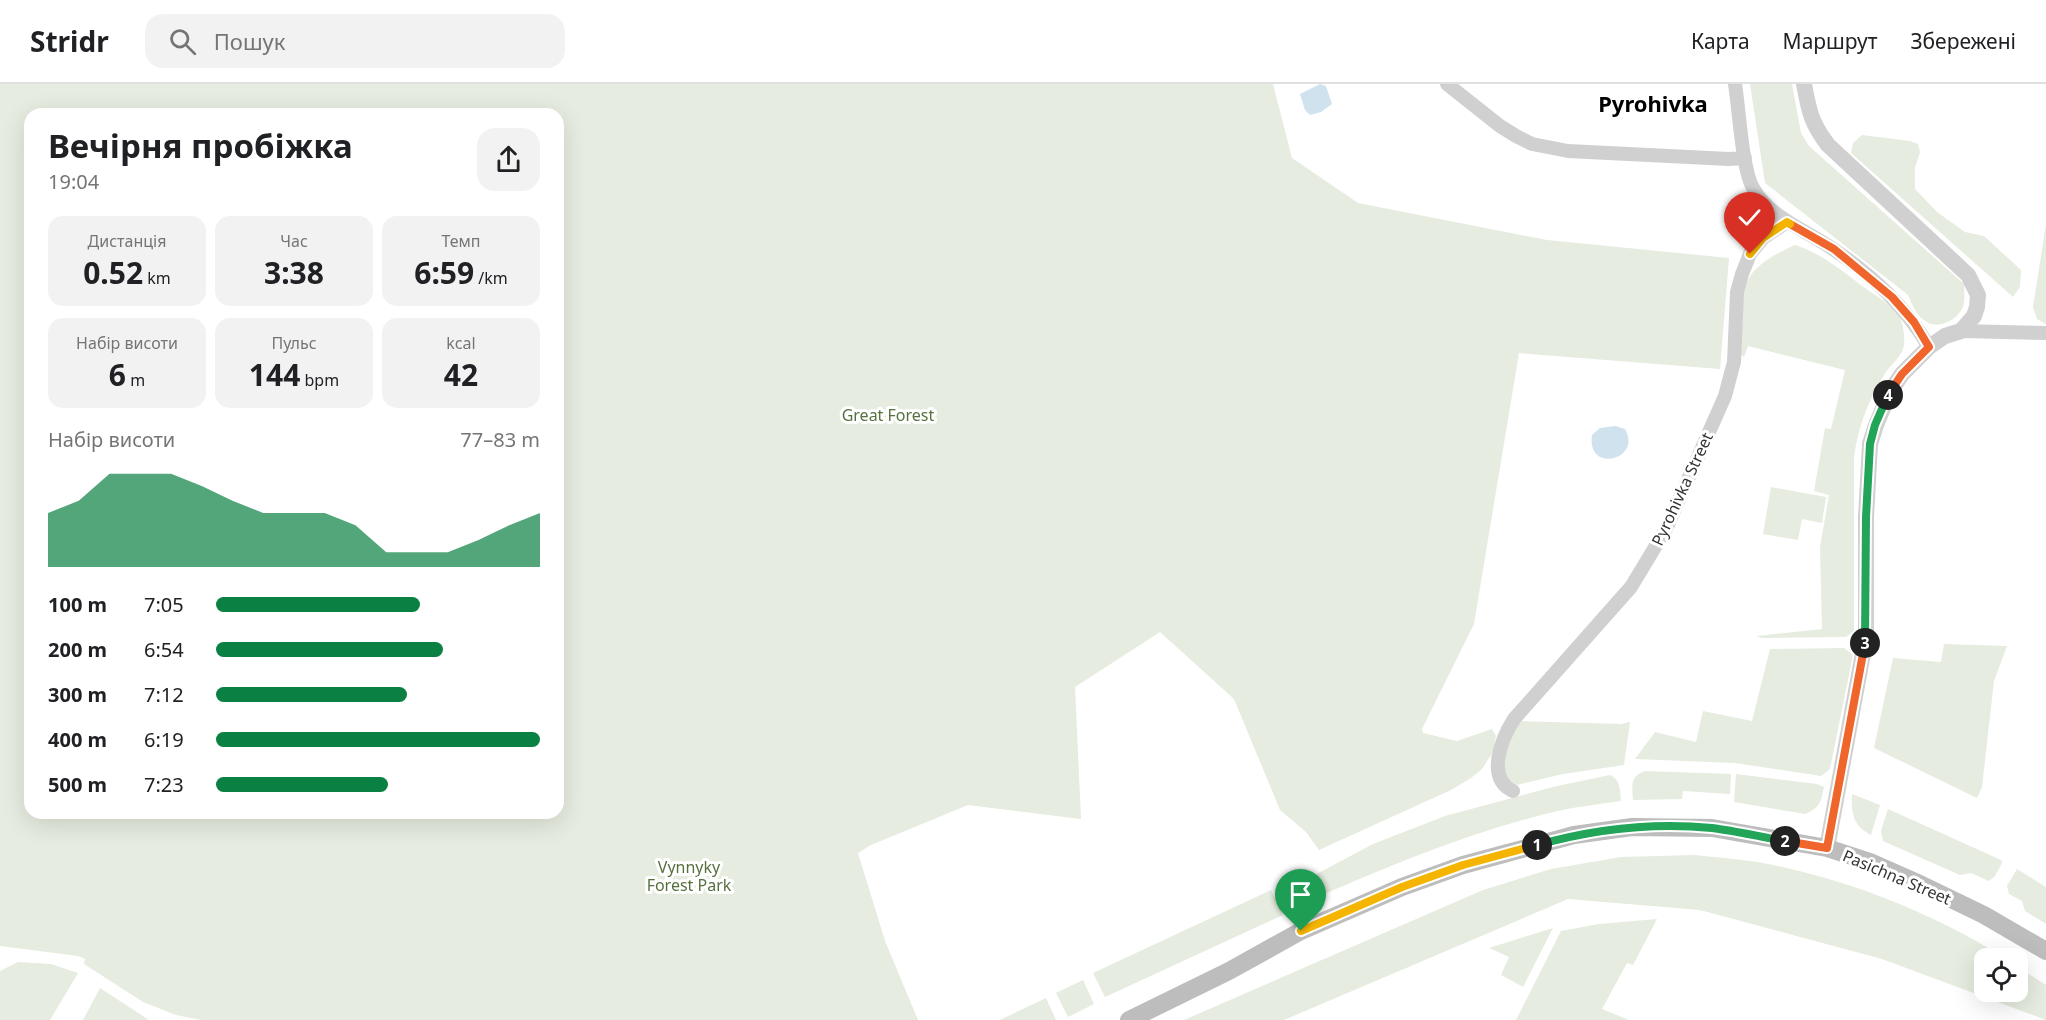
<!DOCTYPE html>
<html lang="uk">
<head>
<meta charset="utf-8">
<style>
	:root { --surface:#fff; --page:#f2f2f2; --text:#202124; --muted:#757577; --line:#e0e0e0; --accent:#0b8043 }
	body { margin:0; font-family:"Noto Sans",sans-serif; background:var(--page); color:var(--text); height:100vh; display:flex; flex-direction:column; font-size:22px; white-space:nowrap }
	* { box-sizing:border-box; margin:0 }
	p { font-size:20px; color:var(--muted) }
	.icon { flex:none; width:33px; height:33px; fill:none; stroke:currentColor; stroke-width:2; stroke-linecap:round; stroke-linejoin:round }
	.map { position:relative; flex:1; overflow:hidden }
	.panel { position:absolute; left:24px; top:24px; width:540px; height:711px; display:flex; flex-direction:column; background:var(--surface); border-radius:18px; box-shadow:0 6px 24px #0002 }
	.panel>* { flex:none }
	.fabs { position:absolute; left:1974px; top:864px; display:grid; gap:12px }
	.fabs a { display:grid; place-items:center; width:54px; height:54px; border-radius:12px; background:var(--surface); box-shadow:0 6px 24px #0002; font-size:30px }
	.pin { position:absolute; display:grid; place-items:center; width:51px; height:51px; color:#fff; margin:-62px -26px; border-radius:50% 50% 50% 0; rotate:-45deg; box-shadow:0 0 6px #0007 }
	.pin .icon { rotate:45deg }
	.km { position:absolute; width:30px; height:30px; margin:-15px; border-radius:50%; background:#222; color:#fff; font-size:16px; line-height:30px; text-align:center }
	.round { display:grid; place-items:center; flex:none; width:63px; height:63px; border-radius:18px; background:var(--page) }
	.head { display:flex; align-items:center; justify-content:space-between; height:102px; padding:0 24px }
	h1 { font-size:33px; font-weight:700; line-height:45px }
	.stats { display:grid; grid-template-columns:repeat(3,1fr); gap:9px; height:102px; padding:6px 24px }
	.stats div { display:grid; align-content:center; border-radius:15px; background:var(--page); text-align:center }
	.stats b { font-size:30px; font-weight:700 }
	.stats small { font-size:16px; font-weight:400 }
	.stats p { font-size:16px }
	.chart { height:168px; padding:12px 24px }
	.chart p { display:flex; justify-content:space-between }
	.chart svg { width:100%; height:108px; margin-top:6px; fill:var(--accent); opacity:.7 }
	ul { padding:0 24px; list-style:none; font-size:20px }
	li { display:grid; grid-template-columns:96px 72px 1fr; align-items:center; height:45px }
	li i { height:15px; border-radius:8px; background:var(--accent) }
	header { display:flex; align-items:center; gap:36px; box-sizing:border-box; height:84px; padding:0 30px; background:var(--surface); border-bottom:2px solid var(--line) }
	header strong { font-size:28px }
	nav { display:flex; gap:33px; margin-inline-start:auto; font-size:21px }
	.search { width:420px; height:54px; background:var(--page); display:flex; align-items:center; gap:15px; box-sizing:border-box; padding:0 21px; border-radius:18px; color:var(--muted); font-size:22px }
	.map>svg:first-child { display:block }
	.green { fill:#e6ecdf; fill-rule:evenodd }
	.water { fill:#cfe2ee }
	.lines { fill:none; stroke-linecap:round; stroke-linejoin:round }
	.minor { stroke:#d0d0d0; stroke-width:14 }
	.tertiary { stroke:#d0d0d0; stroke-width:16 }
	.secondary { stroke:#bdbdbd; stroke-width:18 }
	.split-1-casing { stroke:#fff; stroke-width:12 }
	.split-2-casing { stroke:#fff; stroke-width:12 }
	.split-3-casing { stroke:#fff; stroke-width:12 }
	.split-4-casing { stroke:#fff; stroke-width:12 }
	.split-5-casing { stroke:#fff; stroke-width:12 }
	.split-6-casing { stroke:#fff; stroke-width:12 }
	.split-1 { stroke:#f5b400; stroke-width:8 }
	.split-2 { stroke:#22a559; stroke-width:8 }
	.split-3 { stroke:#f0652b; stroke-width:8 }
	.split-4 { stroke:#22a559; stroke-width:8 }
	.split-5 { stroke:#f0652b; stroke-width:8 }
	.split-6 { stroke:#f5b400; stroke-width:8 }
	.labels { text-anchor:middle; stroke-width:6; stroke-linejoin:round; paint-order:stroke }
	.park-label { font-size:16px; fill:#56703f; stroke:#fff }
	.street-label { font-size:16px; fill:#333; stroke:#fff }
	.district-label { font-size:22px; font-weight:bold; fill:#000; stroke:#fff }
</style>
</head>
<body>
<header>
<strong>Stridr</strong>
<div class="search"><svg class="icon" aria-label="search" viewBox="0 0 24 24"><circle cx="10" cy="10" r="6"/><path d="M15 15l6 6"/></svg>Пошук</div>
<nav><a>Карта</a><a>Маршрут</a><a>Збережені</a></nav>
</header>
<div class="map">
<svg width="2046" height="936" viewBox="0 0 2046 936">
	<rect width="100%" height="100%" fill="#fff"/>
	<path class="green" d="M 0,0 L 1273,0 L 1292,74 L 1358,119 L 1547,156 L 1729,174 L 1720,285 L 1519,269 L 1474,540 L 1422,645 L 1423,649 L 1457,657 L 1492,645 L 1496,652 L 1493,668 L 1482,685 L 1471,694 L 1451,706 L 1319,766 L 1306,748 L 1280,726 L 1234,615 L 1160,548 L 1075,603 L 1081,735 L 968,721 L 871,761 L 858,769 L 885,857 L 918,936 L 201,936 L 176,931 L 143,918 L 84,880 L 85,875 L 78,872 L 0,862 ZM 30,30 L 558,30 L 558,729 L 30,729 Z
		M 1750,0 L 1792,0 L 1801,49 L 1809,62 L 1964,200 C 1964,206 1965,213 1964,219 C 1961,234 1941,246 1927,238 C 1917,233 1912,221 1908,211 L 1765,99 Z
		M 1862,51 L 1910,57 L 1918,60 L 1920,68 L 1915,84 L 1915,105 L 1937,128 L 1965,148 L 1984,152 L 2021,186 L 2020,203 L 2013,213 L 1851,69 L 1853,59 Z
		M 2046,140 L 2046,240 L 2037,235 L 2033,223 Z
		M 1795,161 C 1821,169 1842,187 1865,204 C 1876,212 1893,221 1900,234 C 1903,240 1905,253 1904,261 C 1903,272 1889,282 1884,291 C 1868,317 1858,343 1854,373 L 1854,547 L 1846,553 L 1761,554 L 1757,552 L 1822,545 L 1820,463 L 1829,411 L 1814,407 L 1825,344 L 1831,345 L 1845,286 L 1748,262 L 1744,273 L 1736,268 C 1739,242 1736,202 1758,183 C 1769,173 1782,167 1795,161 Z
		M 1771,403 L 1826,413 L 1822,439 L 1802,435 L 1798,456 L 1763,450 Z
		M 1944,560 L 2007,562 L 1994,597 L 1982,703 L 1977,714 L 1874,664 L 1893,574 L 1941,578 Z
		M 1844,564 L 1853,571 L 1830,685 L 1821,692 L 1735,679 L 1635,675 L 1655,648 L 1696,658 L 1703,627 L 1752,637 L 1770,565 Z
		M 1514,637 L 1621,640 L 1630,638 L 1624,681 L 1563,690 L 1517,701 L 1507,696 L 1502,683 Z
		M 1645,687 L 1731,690 L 1730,710 L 1683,707 L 1682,715 L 1633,716 C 1632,702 1630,692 1645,687 Z
		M 1736,690 L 1817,700 L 1824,703 C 1821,718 1820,724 1805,730 L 1734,718 Z
		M 1610,691 C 1621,696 1620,707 1621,717 C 1602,720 1581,722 1562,726 C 1474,746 1389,782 1306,818 L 1301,818 L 1297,815 L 1293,807 L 1296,801 L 1373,760 L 1445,732 L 1557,702 Z
		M 1852,710 L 1880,721 L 1871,751 C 1853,742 1851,729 1852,710 Z
		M 1888,725 L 2001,776 L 2002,779 L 1995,792 L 1989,797 L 1971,789 L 1960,791 L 1883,757 L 1881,747 Z
		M 1695,771 C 1719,774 1744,775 1768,780 C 1852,797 1932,829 2005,874 L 1984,874 L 1984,908 L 2018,908 L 2018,883 L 2046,901 L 2046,936 L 1882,875 L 1700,826 L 1568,815 L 1284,936 L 1184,936 L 1483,806 L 1551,785 L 1621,773 Z
		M 2017,785 L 2046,803 L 2046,840 L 2025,827 L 2022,817 L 2009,810 L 2007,802 Z
		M 1271,806 L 1283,831 L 1105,913 L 1093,889 Z
		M 1657,835 L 1633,881 L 1627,879 L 1602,925 L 1629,936 L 1516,936 L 1561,847 L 1599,840 Z
		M 1553,844 L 1523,903 L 1501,891 L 1509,873 L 1489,864 Z
		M 18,878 L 51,880 L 78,889 L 50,936 L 0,936 L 0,887 Z
		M 1083,896 L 1094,920 L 1068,933 L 1056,909 Z
		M 100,904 L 149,936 L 83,936 Z
		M 1046,914 L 1056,936 L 1000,936 Z"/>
	<path class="water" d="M 1320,0 L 1326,2 L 1332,20 L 1321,28 L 1310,31 L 1305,26 L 1300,10 Z
		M 1615,342 L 1625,345 C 1643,376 1586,390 1592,351 L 1600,344 Z"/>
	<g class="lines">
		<path class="minor" d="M 1447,0 L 1500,42 L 1516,52 L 1532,60 L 1568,67 L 1729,75 L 1745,74
			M 1735,0 C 1739,24 1742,85 1753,104 C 1770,134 1806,146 1833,165 C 1873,192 1905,222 1929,263
			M 1961,247 L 2046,249
			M 1513,707 C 1485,694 1502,654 1514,635 L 1631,503 L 1666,445 L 1725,312 L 1734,278 L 1737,208 L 1742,190 L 1750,170 L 1763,154 L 1787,138"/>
		<path class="tertiary" d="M 1804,0 C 1809,27 1811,39 1828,61 L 1968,191 L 1978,211 L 1977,223 L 1974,232 L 1961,247 L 1945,252 L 1929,263 L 1902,290 L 1890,308 L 1876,341 L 1870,360 L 1866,433 L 1866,553 L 1827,764"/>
		<path class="secondary" d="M 1129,936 L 1229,887 L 1301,847 L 1402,803 L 1463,781 L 1574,751 L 1632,743 L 1712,744 L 1827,764 L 1870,778 L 1922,801 L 1984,831 L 2046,867"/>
	</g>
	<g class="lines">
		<g class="split-1-casing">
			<path id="split-1" d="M 1301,847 L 1402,803 L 1463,781 L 1537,761"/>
		</g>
		<g class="split-2-casing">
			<path id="split-2" d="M 1537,761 C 1594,745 1652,738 1712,744 C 1736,747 1761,753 1785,757"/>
		</g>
		<g class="split-3-casing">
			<path id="split-3" d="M 1785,757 L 1827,764 L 1865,559"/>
		</g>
		<g class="split-4-casing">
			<path id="split-4" d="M 1865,559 L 1866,433 L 1870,360 L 1875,341 L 1888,311"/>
		</g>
		<g class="split-5-casing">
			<path id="split-5" d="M 1790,140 L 1834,165 L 1892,213 L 1914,238 L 1929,263 L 1902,290 L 1888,311"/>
		</g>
		<g class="split-6-casing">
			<path id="split-6" d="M 1750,170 L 1763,154 L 1787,138 L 1790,140"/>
		</g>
		<use href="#split-1" class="split-1"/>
		<use href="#split-2" class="split-2"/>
		<use href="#split-3" class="split-3"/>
		<use href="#split-4" class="split-4"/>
		<use href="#split-5" class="split-5"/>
		<use href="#split-6" class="split-6"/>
	</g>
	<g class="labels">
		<g class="park-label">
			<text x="888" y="337">Great Forest</text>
			<text x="689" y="789">Vynnyky<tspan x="689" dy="18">Forest Park</tspan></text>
		</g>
		<g class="street-label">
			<text transform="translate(1682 405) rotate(-65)" y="6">Pyrohivka Street</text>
			<text transform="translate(1897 793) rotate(23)" y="6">Pasichna Street</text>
		</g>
		<g class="district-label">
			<text x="1653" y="28">Pyrohivka</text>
		</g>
	</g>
</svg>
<div class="fabs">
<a><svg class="icon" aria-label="locate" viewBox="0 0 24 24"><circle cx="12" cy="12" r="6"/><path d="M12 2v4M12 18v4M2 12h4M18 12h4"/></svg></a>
</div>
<div class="pin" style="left:1301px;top:847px;background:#1e9e55"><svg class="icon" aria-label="arrive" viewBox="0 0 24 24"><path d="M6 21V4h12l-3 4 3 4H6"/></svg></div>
<div class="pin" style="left:1750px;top:170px;background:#d93025"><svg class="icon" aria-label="check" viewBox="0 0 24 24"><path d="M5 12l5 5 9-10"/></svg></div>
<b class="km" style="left:1537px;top:761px">1</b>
<b class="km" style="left:1785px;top:757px">2</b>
<b class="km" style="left:1865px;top:559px">3</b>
<b class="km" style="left:1888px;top:311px">4</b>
<section class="panel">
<div class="head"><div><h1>Вечірня пробіжка</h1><p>19:04</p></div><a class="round"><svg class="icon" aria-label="share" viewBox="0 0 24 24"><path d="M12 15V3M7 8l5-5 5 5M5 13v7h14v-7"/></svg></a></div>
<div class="stats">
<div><p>Дистанція</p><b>0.52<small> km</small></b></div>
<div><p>Час</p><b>3:38</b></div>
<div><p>Темп</p><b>6:59<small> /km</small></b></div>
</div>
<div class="stats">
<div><p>Набір висоти</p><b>6<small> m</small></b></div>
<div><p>Пульс</p><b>144<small> bpm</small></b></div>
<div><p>kcal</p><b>42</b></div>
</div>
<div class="chart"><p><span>Набір висоти</span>77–83 m</p>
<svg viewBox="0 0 160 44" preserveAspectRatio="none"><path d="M0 44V22L10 17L20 6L30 6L40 6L50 11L60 17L70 22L80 22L90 22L100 27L110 38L120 38L130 38L140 33L150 27L160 22V44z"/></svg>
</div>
<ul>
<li><b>100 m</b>7:05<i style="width:63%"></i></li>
<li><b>200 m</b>6:54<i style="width:70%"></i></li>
<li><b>300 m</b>7:12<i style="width:59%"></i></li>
<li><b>400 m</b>6:19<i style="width:100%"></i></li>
<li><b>500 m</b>7:23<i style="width:53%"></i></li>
</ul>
</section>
</div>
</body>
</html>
